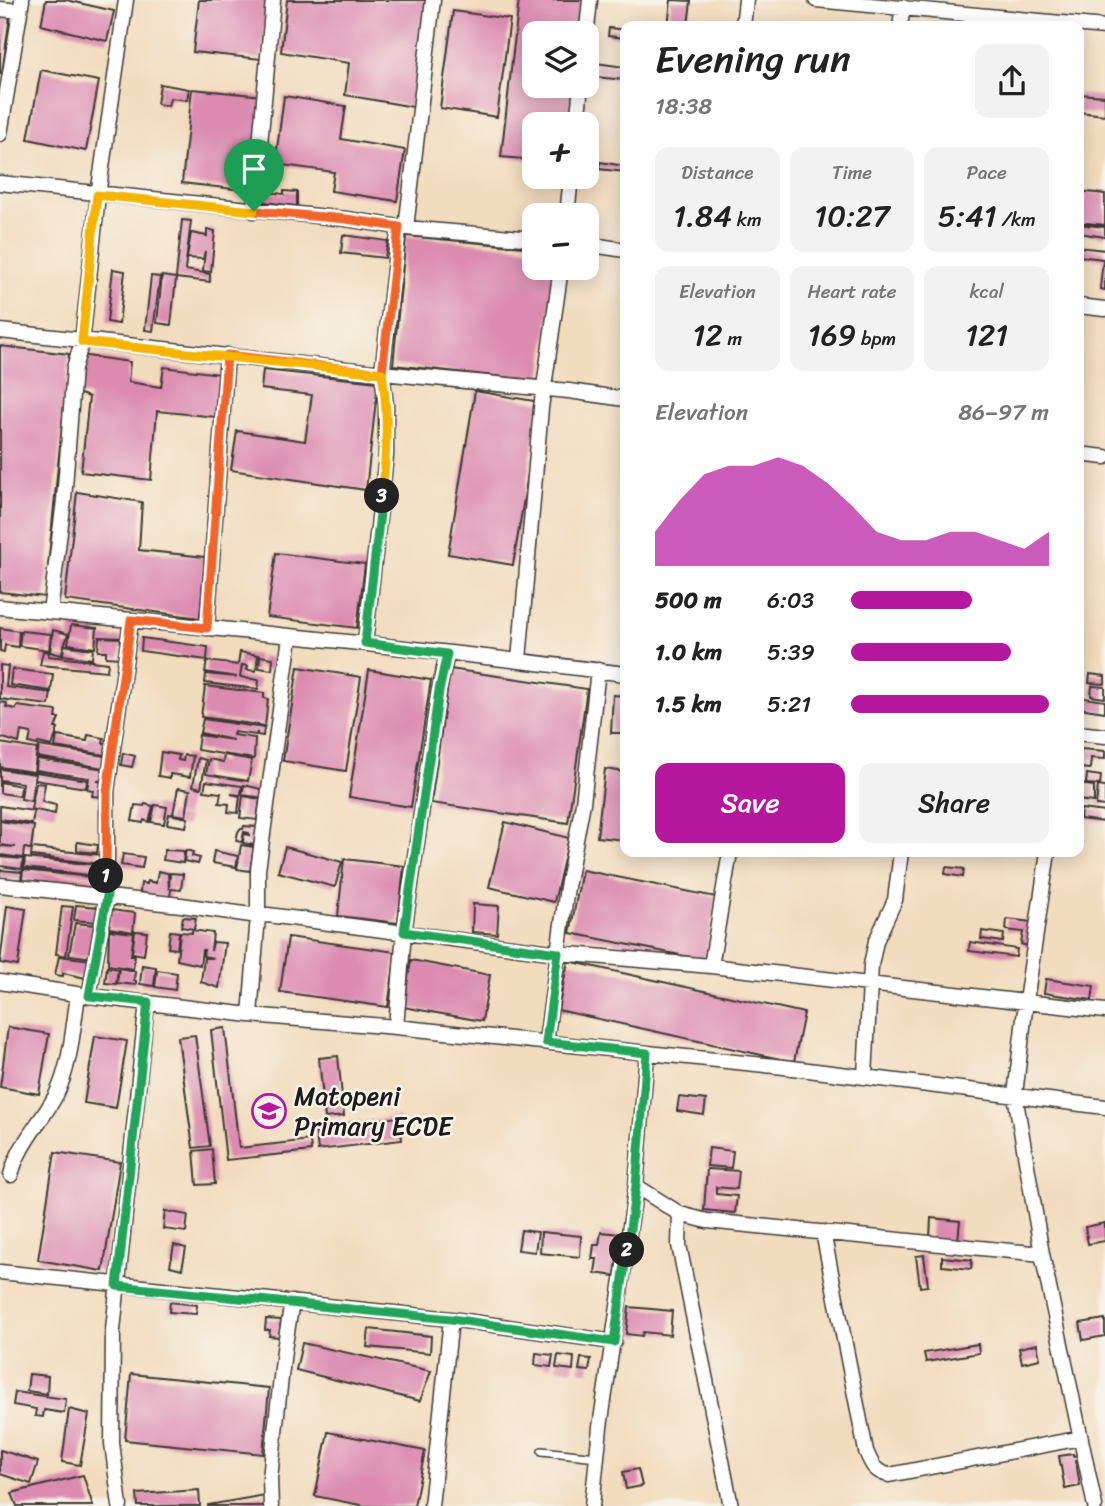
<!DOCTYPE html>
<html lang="en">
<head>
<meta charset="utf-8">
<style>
	:root { --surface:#fff; --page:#f2f2f2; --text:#222; --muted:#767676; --accent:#b5179e }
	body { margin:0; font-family:Sriracha,sans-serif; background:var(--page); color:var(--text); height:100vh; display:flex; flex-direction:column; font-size:26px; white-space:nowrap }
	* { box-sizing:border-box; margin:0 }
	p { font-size:23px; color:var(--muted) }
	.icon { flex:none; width:38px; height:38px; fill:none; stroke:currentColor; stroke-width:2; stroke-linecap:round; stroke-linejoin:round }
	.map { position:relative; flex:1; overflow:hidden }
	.panel { position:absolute; left:620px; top:21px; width:464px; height:836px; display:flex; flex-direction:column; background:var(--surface); border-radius:14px; box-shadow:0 4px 18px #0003 }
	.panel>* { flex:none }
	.fabs { position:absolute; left:522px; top:21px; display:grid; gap:14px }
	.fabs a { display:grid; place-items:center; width:77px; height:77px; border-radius:14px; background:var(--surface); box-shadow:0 4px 18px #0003; font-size:35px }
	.pin { position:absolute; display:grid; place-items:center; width:60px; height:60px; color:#fff; margin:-72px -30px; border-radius:50% 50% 50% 0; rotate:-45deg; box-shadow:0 0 7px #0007 }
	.pin .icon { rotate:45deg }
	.km { position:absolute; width:35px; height:35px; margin:-18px; border-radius:50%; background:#222; color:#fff; font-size:19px; line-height:35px; text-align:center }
	.round { display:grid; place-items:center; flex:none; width:74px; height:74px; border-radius:14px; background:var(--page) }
	.head { display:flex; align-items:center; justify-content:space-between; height:119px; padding:0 35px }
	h1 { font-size:38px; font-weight:600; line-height:52px }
	.stats { display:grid; grid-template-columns:repeat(3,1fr); gap:10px; height:119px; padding:7px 35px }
	.stats div { display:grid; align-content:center; border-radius:14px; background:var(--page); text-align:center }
	.stats b { font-size:30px; font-weight:600 }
	.stats small { font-size:19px; font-weight:400 }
	.stats p { font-size:19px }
	.chart { height:196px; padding:14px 35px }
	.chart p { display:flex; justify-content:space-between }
	.chart svg { width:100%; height:126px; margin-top:7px; fill:var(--accent); opacity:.7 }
	.primary-button { display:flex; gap:14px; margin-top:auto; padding:14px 35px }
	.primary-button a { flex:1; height:80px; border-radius:14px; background:var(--accent); color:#fff; font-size:28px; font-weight:600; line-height:80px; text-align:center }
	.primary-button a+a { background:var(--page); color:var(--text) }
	ul { padding:0 35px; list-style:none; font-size:23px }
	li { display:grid; grid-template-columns:112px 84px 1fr; align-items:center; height:52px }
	li i { height:18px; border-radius:9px; background:var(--accent) }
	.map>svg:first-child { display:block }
	.building { fill:#db8ab0 }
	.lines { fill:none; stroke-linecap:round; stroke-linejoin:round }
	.service-casing { stroke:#3c3934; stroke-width:10 }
	.minor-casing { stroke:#3c3934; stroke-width:17 }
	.service { stroke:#fff; stroke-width:7 }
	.minor { stroke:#fff; stroke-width:14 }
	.split-1-casing { stroke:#fff; stroke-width:14 }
	.split-2-casing { stroke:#fff; stroke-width:14 }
	.split-3-casing { stroke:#fff; stroke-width:14 }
	.split-4-casing { stroke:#fff; stroke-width:14 }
	.split-1 { stroke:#f0652b; stroke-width:9 }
	.split-2 { stroke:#22a559; stroke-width:9 }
	.split-3 { stroke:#22a559; stroke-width:9 }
	.split-4 { stroke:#f5b400; stroke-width:9 }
	.labels { text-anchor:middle; stroke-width:5; stroke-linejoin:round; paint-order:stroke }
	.poi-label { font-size:26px; fill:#1c1c1c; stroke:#f7f3e8; text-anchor:start }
</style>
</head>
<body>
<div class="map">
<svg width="1105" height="1506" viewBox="0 0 1105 1506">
	<rect width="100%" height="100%" fill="#f7f3e8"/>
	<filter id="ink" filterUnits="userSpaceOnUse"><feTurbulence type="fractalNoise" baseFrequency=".0143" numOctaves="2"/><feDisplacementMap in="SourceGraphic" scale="14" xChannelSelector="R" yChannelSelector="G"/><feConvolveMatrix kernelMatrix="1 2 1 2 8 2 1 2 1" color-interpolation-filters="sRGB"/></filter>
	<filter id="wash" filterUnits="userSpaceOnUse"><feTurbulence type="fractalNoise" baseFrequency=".00686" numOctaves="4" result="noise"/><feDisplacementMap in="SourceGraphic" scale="28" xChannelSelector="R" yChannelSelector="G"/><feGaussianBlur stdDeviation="1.57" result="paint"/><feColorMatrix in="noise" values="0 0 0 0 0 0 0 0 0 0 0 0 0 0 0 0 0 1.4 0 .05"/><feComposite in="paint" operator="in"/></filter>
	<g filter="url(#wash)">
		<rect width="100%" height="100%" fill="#f2dcbe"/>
		<g id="blocks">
			<path class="building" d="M 46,0 L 66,0 L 114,11 L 107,41 L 41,25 Z
				M 199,0 L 268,0 L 261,59 L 193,52 Z
				M 287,0 L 429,0 L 414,107 L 345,95 L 349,63 L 281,52 Z
				M 519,0 L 586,0 L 583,33 L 534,33 L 534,86 L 578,86 L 574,124 L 534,124 L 534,160 L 501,157 Z
				M 671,0 L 691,1 L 688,26 L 668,26 Z
				M 453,11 L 510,19 L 497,117 L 440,108 Z
				M 0,14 L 10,16 L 2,74 L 0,74 Z
				M 609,28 L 625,30 L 625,38 L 608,36 Z
				M 596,63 L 625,67 L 625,80 L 595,77 Z
				M 41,70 L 99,81 L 86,151 L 28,139 Z
				M 160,84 L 189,89 L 187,100 L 170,98 L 168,106 L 157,104 Z
				M 192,89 L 263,96 L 251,191 L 182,183 Z
				M 1078,94 L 1105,96 L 1105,115 L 1078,112 Z
				M 284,96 L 346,106 L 341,139 L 405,150 L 397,201 L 331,191 L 334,172 L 275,164 Z
				M 600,162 L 625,166 L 625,172 L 599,169 Z
				M 284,191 L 297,192 L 297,206 L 264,202 L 265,192 L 284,194 Z
				M 1078,191 L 1105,194 L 1105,225 L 1078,222 Z
				M 182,220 L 191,221 L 185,270 L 210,274 L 210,282 L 176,278 Z
				M 1078,224 L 1105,227 L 1105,237 L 1078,233 Z
				M 207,229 L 215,231 L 211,272 L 203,271 L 205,251 L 203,259 L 187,258 L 191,233 L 207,236 Z
				M 343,235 L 388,241 L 385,258 L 341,253 Z
				M 406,236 L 534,248 L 534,268 L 555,268 L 541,381 L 393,365 Z
				M 1078,247 L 1105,250 L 1105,290 L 1100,289 L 1103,259 L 1078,256 Z
				M 113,269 L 125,271 L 119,324 L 107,322 Z
				M 151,276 L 160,277 L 153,331 L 145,330 Z
				M 162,276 L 176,278 L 171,325 L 157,323 Z
				M 0,346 L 69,354 L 45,597 L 0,592 Z
				M 80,355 L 130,362 L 128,382 L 161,387 L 164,367 L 220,374 L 216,417 L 157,411 L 151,480 L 81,472 L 89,397 L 74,392 Z
				M 263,370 L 378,382 L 366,490 L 231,470 L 237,431 L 305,441 L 312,395 L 261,389 Z
				M 475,391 L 540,402 L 513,565 L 448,554 Z
				M 77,492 L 142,502 L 139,550 L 205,557 L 200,618 L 65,600 Z
				M 276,553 L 365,564 L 357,628 L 267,617 Z
				M 71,625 L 97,628 L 95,648 L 68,644 Z
				M 0,628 L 19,631 L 18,647 L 5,645 L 4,652 L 0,651 Z
				M 53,630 L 68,634 L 61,655 L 50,652 Z
				M 21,631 L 51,634 L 49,650 L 19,646 Z
				M 99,637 L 122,638 L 120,658 L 106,657 L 106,651 L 98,651 Z
				M 142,638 L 208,647 L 207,660 L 141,651 Z
				M 64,645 L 93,649 L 92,659 L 63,655 Z
				M 43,651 L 49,652 L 48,656 L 108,663 L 107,671 L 40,665 Z
				M 240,652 L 258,655 L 256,671 L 247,670 L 248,666 L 242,665 L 240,677 L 259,680 L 258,689 L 205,683 L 206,674 L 237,677 L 205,672 L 207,661 L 238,665 Z
				M 260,656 L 273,658 L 272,670 L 259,668 Z
				M 0,665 L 8,666 L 6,687 L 51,693 L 49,705 L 0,699 Z
				M 298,667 L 361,677 L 346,771 L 283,761 Z
				M 12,669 L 53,674 L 51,691 L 10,685 Z
				M 450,669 L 587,689 L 568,823 L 431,803 Z
				M 369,670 L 431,680 L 411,807 L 349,797 Z
				M 1090,674 L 1105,676 L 1105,684 L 1089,683 Z
				M 205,686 L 264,693 L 264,698 L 268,699 L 265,726 L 201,717 Z
				M 1092,686 L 1105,687 L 1105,698 L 1091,696 Z
				M 613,695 L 625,696 L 625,733 L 611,733 Z
				M 1078,697 L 1105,701 L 1105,712 L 1078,708 Z
				M 0,702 L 7,703 L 6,707 L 16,709 L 17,706 L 57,711 L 56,718 L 59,718 L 55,728 L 58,728 L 52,746 L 38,743 L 37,745 L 29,743 L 31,733 L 21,731 L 19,743 L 0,737 Z
				M 203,719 L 264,728 L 263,736 L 257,735 L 257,732 L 256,735 L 234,732 L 233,735 L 255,738 L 254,759 L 197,750 L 199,735 L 233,740 L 200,733 Z
				M 88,735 L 104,738 L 103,743 L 108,744 L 106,755 L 55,747 L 57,736 L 87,741 Z
				M 0,743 L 37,749 L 34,772 L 0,767 Z
				M 39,746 L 105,756 L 104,768 L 37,757 Z
				M 1081,749 L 1105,751 L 1105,759 L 1091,758 L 1090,769 L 1079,768 Z
				M 161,752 L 179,755 L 178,760 L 183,761 L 184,755 L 193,756 L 190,777 L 170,774 L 170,778 L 158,776 Z
				M 123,753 L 135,756 L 132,767 L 121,765 Z
				M 224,755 L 252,760 L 248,781 L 206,774 L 209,759 L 223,762 Z
				M 198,758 L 206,760 L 201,788 L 193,786 Z
				M 37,759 L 105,769 L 104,780 L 97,781 L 103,782 L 101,797 L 92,796 L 93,790 L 87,789 L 89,778 L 36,770 Z
				M 0,769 L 35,774 L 31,801 L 21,799 L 23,783 L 0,780 Z
				M 605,769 L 625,772 L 625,840 L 597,837 Z
				M 36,772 L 87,780 L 86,788 L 35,780 Z
				M 1087,774 L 1101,776 L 1100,785 L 1086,784 Z
				M 206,781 L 242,786 L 241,795 L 231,794 L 240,796 L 238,813 L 228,812 L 229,804 L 219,803 L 221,793 L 204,791 Z
				M 0,782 L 21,786 L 20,796 L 0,793 Z
				M 36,783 L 45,784 L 42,802 L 56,805 L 55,814 L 31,809 Z
				M 1078,784 L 1094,786 L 1094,802 L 1078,800 Z
				M 244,785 L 265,790 L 264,798 L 242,795 Z
				M 1098,786 L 1105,787 L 1105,806 L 1096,805 Z
				M 178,788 L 190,790 L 186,816 L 173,814 Z
				M 243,796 L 260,799 L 257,820 L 240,818 Z
				M 145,804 L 153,806 L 149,822 L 144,820 L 143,823 L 132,821 L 135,805 L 144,806 Z
				M 155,805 L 167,807 L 164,824 L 151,822 Z
				M 0,806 L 34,811 L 32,824 L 0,819 Z
				M 1081,809 L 1105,812 L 1105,822 L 1080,819 Z
				M 169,814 L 188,818 L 186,827 L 167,824 Z
				M 0,821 L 34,826 L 31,849 L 24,848 L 23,858 L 0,855 L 0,846 L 16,847 L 0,845 Z
				M 505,822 L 569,838 L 554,902 L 489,887 Z
				M 244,826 L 257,827 L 254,845 L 243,843 L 244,834 L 249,835 L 249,833 L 244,832 L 242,842 L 236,841 L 238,832 L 240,829 L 243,829 Z
				M 77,842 L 98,845 L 97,853 L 77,851 Z
				M 241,845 L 254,847 L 250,871 L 237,869 Z
				M 285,847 L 342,862 L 335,887 L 278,872 Z
				M 32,848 L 102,855 L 101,864 L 31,856 Z
				M 165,850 L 184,851 L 183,863 L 163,860 Z
				M 186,850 L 193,852 L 192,856 L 200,858 L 198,864 L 184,861 Z
				M 214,851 L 238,856 L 236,867 L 212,863 Z
				M 123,854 L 144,857 L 142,868 L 121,865 Z
				M 0,857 L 23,859 L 22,869 L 0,866 Z
				M 25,858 L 100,865 L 99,876 L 24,868 Z
				M 344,859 L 404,866 L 398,923 L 338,916 Z
				M 946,867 L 964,869 L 963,877 L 945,874 Z
				M 0,870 L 22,872 L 21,880 L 0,878 Z
				M 23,870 L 100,878 L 98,889 L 22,880 Z
				M 582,870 L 716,897 L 705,960 L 570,933 Z
				M 158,871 L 168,873 L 169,889 L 170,873 L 183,874 L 181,890 L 171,889 L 170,898 L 140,893 L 141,883 L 147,884 L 147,881 L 156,883 Z
				M 473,904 L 499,906 L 497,934 L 472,932 Z
				M 76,905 L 98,907 L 97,922 L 74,920 Z
				M 7,906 L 26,909 L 18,966 L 0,963 Z
				M 62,906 L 73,907 L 66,956 L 56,954 Z
				M 111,910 L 135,913 L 133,932 L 109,928 Z
				M 183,917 L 196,918 L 194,929 L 181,927 Z
				M 1007,919 L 1032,922 L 1028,946 L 1021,944 L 1023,932 L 1006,930 Z
				M 75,923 L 96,925 L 93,958 L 69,955 Z
				M 109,930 L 134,933 L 131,955 L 135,955 L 133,969 L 108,965 Z
				M 192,930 L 213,933 L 211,951 L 213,942 L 225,943 L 219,988 L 201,982 L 204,958 L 213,958 L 203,956 L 204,950 L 202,950 L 200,965 L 177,960 L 180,932 L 192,933 Z
				M 135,931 L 147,932 L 144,955 L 132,953 Z
				M 170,931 L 179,932 L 177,949 L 168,948 Z
				M 982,931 L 1004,934 L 1003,942 L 981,939 Z
				M 288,937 L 396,952 L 388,1007 L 280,992 Z
				M 970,942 L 1017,949 L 1016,957 L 969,951 Z
				M 59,956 L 92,960 L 90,979 L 63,973 L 63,976 L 55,975 Z
				M 411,960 L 490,975 L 482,1021 L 403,1007 Z
				M 568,961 L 804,1013 L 794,1062 L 558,1010 Z
				M 142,965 L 156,967 L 154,986 L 140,984 Z
				M 107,967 L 118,969 L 116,984 L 105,983 Z
				M 119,968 L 135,971 L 134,980 L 136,981 L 136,985 L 117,983 Z
				M 157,970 L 177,973 L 175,990 L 155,987 Z
				M 1046,979 L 1094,986 L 1092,1000 L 1044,993 Z
				M 8,1027 L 49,1034 L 39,1094 L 0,1087 Z
				M 225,1028 L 239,1148 L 310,1140 L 311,1151 L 226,1160 L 211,1030 Z
				M 195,1035 L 210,1146 L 193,1148 L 178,1037 Z
				M 95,1036 L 127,1041 L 116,1108 L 84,1103 Z
				M 338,1056 L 344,1116 L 325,1118 L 319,1058 Z
				M 679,1097 L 706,1100 L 704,1115 L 677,1111 Z
				M 399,1117 L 402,1140 L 318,1150 L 315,1127 Z
				M 709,1148 L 733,1151 L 731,1168 L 707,1166 Z
				M 212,1149 L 215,1184 L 197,1185 L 194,1151 Z
				M 55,1152 L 120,1162 L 103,1271 L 38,1260 Z
				M 707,1169 L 739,1171 L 737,1189 L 716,1187 L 716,1194 L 737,1196 L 735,1213 L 704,1210 Z
				M 165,1211 L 188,1215 L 186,1232 L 163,1229 Z
				M 931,1218 L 960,1221 L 958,1241 L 930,1238 Z
				M 1105,1223 L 1105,1241 L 1088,1244 L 1085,1227 Z
				M 521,1230 L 538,1232 L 535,1252 L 518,1250 Z
				M 541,1232 L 581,1236 L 580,1257 L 540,1253 Z
				M 601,1232 L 620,1234 L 615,1276 L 595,1273 L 597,1259 L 592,1259 L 594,1245 L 599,1245 Z
				M 174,1245 L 186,1248 L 182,1269 L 170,1266 Z
				M 924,1255 L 928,1286 L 920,1287 L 916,1256 Z
				M 942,1257 L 972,1260 L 971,1269 L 942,1266 Z
				M 170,1302 L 197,1305 L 196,1314 L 169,1312 Z
				M 629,1307 L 672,1311 L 670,1335 L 643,1332 L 642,1336 L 626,1334 Z
				M 266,1319 L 281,1320 L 279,1337 L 269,1336 L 270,1330 L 265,1330 Z
				M 1105,1319 L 1105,1336 L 1083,1340 L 1080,1323 Z
				M 369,1329 L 431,1336 L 430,1353 L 367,1347 Z
				M 302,1343 L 431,1371 L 420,1401 L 296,1370 Z
				M 978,1344 L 979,1353 L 926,1362 L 924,1353 Z
				M 1037,1344 L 1040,1359 L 1022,1363 L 1019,1348 Z
				M 536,1353 L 553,1355 L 551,1367 L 535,1365 Z
				M 558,1355 L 574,1357 L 573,1370 L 556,1368 Z
				M 581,1358 L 591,1359 L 589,1371 L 579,1370 Z
				M 29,1374 L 48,1376 L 47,1394 L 27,1391 Z
				M 131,1374 L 269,1388 L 263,1454 L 125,1440 Z
				M 15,1392 L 66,1399 L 64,1413 L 44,1410 L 43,1417 L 35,1416 L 36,1409 L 13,1405 Z
				M 69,1409 L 89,1414 L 80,1465 L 62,1462 Z
				M 328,1432 L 425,1451 L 414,1506 L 365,1506 L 315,1496 Z
				M 0,1450 L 38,1462 L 31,1484 L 0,1474 Z
				M 1073,1454 L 1073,1456 L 1078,1455 L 1079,1460 L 1076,1461 L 1080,1486 L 1065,1489 L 1059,1456 Z
				M 638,1469 L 642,1486 L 626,1489 L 623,1472 Z
				M 83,1475 L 93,1506 L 17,1506 L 12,1493 Z
				M 199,1490 L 200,1506 L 138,1506 L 137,1494 Z
				M 265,1495 L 267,1506 L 208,1506 L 208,1505 Z"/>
		</g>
	</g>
	<g filter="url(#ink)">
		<use href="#blocks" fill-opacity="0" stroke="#3c3934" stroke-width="2"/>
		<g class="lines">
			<g class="service-casing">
				<path id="service" d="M 542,1451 L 597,1457"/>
			</g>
			<g class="minor-casing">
				<path id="minor" d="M 816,0 L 1105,27
					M 0,9 L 20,11
					M 743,26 L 746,0
					M 900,26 L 903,7
					M 586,38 L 590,0
					M 577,124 L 581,86
					M 0,134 L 22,0
					M 0,183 L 346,219 L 406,228 L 534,239
					M 254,211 L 273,0
					M 567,215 L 571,177
					M 406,228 L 433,0
					M 586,244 L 625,250
					M 1078,306 L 1105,309
					M 0,331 L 382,373 L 569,391 L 625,399
					M 1078,454 L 1105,457
					M 0,607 C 208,628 417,647 625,674
					M 50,612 L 64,500 L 74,368 L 82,342 L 98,195 L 126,0
					M 207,628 L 227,355
					M 365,643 L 386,456 L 386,405 L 382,373 L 399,227
					M 519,660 L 541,408 L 561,268
					M 1078,733 L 1105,736
					M 1048,852 L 1026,1001 L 1015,1095 L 1042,1254 L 1095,1506
					M 0,885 L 181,905 L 258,916 L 268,915 L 558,953 L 711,966 L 1105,1011
					M 711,966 L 730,852
					M 0,982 L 89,996 L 250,1015 L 396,1027 L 784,1067 L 1105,1107
					M 89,996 L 107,896 L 107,791 L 131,620
					M 250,1015 L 258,916 L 258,870 L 290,637
					M 396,1027 L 404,932 L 439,691 L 447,654
					M 546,1042 L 567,887 L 583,803 L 598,670
					M 865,1076 L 871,965 L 876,941 L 895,900 L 901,852
					M 11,1175 C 19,1143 41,1123 56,1095 C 71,1065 73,1027 78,995
					M 636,1186 L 680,1214 L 707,1221 L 1042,1254
					M 680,1214 L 679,1245 L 731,1506
					M 823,1232 L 866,1451 C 871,1463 874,1472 889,1475 L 1081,1438
					M 0,1272 L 451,1319 L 614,1342
					M 120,1506 L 112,1443 L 113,1330 L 147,1002
					M 271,1506 L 270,1478 L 284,1350 L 292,1302
					M 431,1506 L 451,1319
					M 592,1506 L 600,1427 L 636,1186 L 647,1053"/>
			</g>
			<use href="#service" class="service"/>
			<use href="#minor" class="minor"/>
		</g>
	</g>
	<g class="lines" filter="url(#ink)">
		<g class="split-1-casing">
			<path id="split-1" d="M 106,876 L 107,791 L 131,620 L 207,628 L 227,355 L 382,373 L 399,227 L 346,219 L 254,211"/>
		</g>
		<g class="split-2-casing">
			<path id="split-2" d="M 106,876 L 107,896 L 89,996 L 148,1002 L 117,1286 L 451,1319 L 614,1342 L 627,1250"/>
		</g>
		<g class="split-3-casing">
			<path id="split-3" d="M 382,496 L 365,643 L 447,654 L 439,691 L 404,932 L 558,953 L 546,1042 L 647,1053 L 636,1186 L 627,1250"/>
		</g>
		<g class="split-4-casing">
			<path id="split-4" d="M 254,211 L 97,195 L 82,342 L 382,373 C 389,414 386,455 382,496"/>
		</g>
		<use href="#split-1" class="split-1"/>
		<use href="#split-2" class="split-2"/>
		<use href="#split-3" class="split-3"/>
		<use href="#split-4" class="split-4"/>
	</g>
	<defs>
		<g id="school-ring" transform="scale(1.75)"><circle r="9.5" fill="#f7f3e8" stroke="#b5179e" stroke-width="1.5"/><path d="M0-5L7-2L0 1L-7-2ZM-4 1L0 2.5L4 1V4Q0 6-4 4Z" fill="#b5179e"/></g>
	</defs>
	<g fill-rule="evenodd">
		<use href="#school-ring" x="269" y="1111"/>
	</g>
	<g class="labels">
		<g class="poi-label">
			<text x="294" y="1105">Matopeni<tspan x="294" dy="30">Primary ECDE</tspan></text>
		</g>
	</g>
</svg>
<div class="fabs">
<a><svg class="icon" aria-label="layers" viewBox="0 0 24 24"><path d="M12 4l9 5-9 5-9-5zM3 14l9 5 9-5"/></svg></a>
<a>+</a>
<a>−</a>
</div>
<div class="pin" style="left:254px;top:211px;background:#1e9e55"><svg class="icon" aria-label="arrive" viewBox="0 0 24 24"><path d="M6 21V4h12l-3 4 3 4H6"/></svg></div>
<b class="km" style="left:106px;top:876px">1</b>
<b class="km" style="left:627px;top:1250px">2</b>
<b class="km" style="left:382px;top:496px">3</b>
<section class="panel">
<div class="head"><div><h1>Evening run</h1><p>18:38</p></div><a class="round"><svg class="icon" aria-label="share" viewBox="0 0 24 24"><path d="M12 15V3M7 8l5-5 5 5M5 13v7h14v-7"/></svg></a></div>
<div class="stats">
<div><p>Distance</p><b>1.84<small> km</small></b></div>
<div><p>Time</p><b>10:27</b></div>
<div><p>Pace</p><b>5:41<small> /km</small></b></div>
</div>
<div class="stats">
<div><p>Elevation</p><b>12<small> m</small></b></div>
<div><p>Heart rate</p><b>169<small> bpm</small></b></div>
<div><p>kcal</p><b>121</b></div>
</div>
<div class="chart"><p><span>Elevation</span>86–97 m</p>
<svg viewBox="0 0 160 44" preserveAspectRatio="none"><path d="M0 44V32L10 21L20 12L30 9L40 9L50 6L60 9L70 15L80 23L90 32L100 35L110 35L120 32L130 32L140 35L150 38L160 32V44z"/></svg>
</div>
<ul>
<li><b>500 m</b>6:03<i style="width:61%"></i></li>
<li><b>1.0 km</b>5:39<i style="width:81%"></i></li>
<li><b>1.5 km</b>5:21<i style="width:100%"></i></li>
</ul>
<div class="primary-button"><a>Save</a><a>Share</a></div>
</section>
</div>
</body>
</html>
